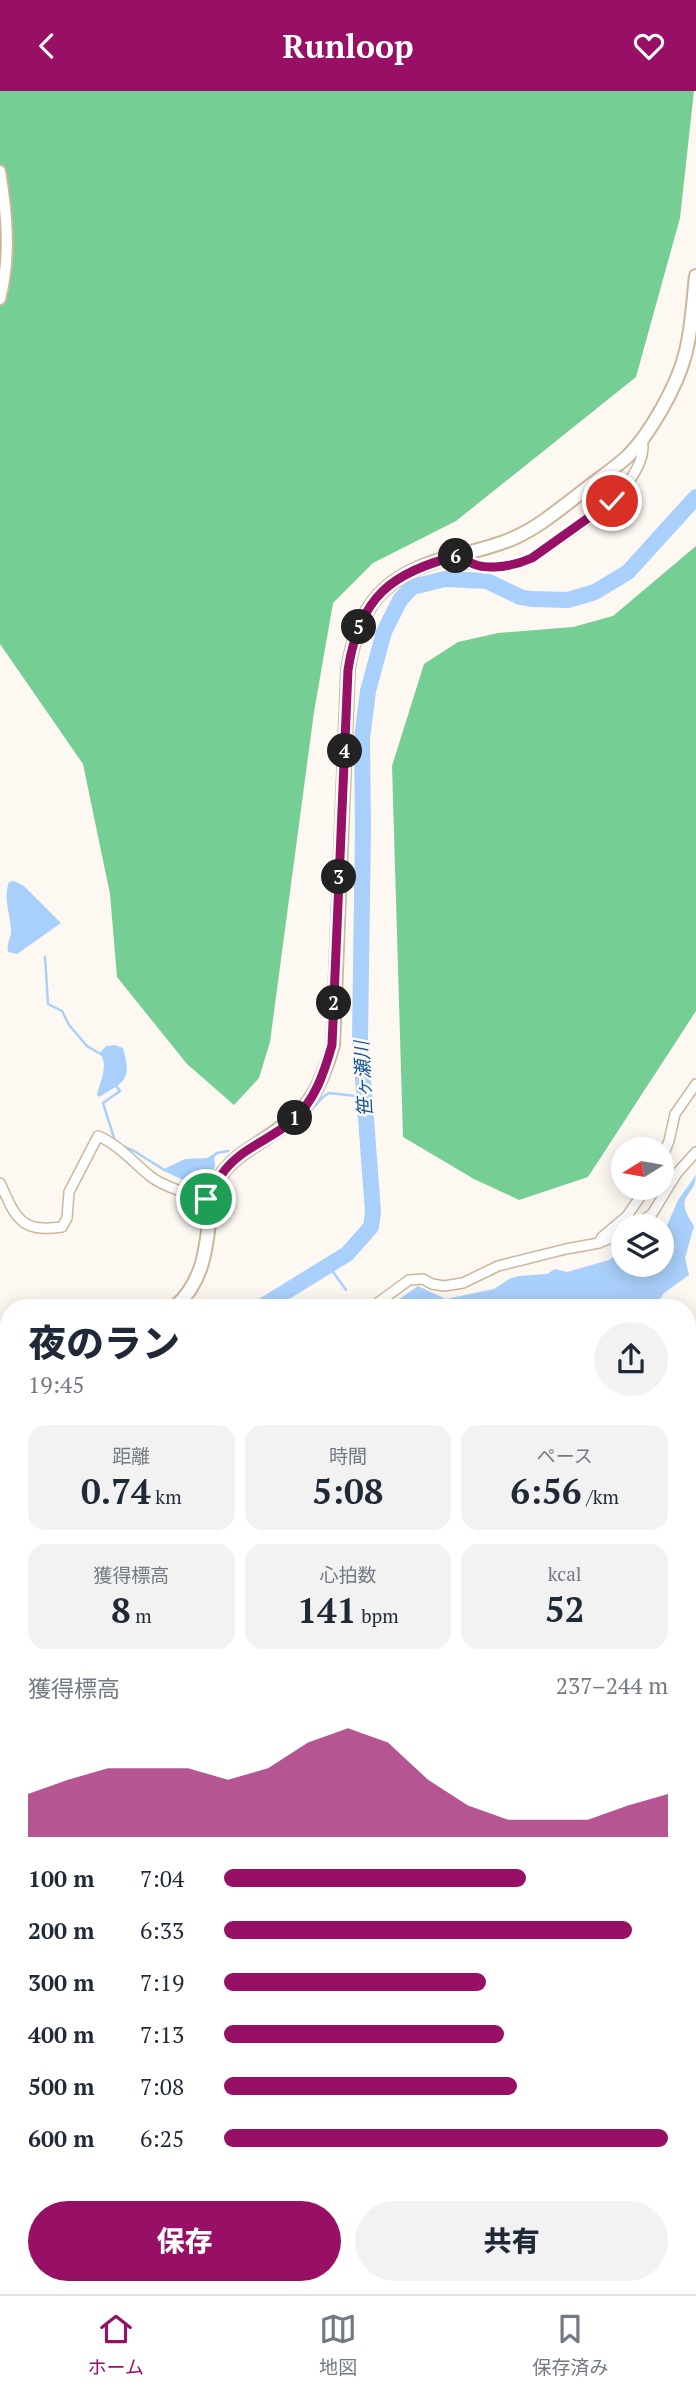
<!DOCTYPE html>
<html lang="ja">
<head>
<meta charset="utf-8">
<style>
	:root { --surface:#fff; --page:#f2f2f3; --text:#1f2937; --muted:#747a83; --line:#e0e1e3; --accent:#971066 }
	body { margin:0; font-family:"PT Serif","Noto Sans JP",serif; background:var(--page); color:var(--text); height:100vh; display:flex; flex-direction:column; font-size:26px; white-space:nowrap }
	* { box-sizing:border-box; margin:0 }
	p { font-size:23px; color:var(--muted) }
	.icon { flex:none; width:38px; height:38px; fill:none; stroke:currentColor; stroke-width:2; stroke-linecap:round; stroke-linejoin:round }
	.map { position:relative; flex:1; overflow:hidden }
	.sheet { position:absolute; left:0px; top:1208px; width:696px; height:996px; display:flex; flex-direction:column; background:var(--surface); border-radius:28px 28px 0 0; box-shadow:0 4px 18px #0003 }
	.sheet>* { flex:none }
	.needle { width:46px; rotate:259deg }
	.fabs { position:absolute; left:611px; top:1046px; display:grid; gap:14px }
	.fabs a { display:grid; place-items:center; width:63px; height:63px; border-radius:50%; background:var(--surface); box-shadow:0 4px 18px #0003; font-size:35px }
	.pin { position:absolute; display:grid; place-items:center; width:60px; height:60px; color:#fff; margin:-30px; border:4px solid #fff; border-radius:50%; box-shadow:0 2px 7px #0007 }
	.km { position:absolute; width:35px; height:35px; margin:-18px; border-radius:50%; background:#222; color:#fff; font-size:19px; line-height:35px; text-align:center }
	.round { display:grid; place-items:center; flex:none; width:74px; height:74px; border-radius:37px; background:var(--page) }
	.overview { display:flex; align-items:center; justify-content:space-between; height:119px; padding:0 28px }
	h1 { font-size:38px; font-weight:800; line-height:52px }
	.metrics { display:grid; grid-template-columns:repeat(3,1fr); gap:10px; height:119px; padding:7px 28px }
	.metrics div { display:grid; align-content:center; border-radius:18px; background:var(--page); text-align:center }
	.metrics b { font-size:35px; font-weight:800 }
	.metrics small { font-size:19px; font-weight:400 }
	.metrics p { font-size:19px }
	.chart { height:196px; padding:14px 28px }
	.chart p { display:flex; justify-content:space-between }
	.chart svg { width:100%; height:126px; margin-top:7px; fill:var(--accent); opacity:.7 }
	.button { display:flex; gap:14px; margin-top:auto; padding:14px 28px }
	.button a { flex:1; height:80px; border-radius:42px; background:var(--accent); color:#fff; font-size:28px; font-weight:800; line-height:80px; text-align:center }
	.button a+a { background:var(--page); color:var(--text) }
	ul { padding:0 28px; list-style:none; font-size:23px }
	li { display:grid; grid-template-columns:112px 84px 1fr; align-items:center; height:52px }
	li i { height:18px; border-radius:9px; background:var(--accent) }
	header { display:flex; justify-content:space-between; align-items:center; height:91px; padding:0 28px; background:var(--accent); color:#fff; font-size:32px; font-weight:800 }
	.menu { display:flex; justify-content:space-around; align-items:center; height:98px; border-top:2px solid var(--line); background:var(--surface); font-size:19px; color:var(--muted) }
	.menu a { display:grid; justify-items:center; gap:4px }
	.menu .current { color:var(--accent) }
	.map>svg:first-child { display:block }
	.forest { fill:#75ce94 }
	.water { fill:#a9d0fb }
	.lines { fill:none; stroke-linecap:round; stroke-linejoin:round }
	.stream { stroke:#a9d0fb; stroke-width:2.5 }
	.river { stroke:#a9d0fb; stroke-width:16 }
	.minor-casing { stroke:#ccb79a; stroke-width:12 }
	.tertiary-casing { stroke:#ccb79a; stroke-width:14 }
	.secondary-casing { stroke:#ccb79a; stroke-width:16 }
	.minor { stroke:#fff; stroke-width:9 }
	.tertiary { stroke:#fff; stroke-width:10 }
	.secondary { stroke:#fff; stroke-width:12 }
	.route-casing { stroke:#fff; stroke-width:14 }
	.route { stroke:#971066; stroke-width:9 }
	.labels { text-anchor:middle; stroke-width:5; stroke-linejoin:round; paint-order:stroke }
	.water-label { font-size:19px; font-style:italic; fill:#125896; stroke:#fdf8f2 }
</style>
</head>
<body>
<header><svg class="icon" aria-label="back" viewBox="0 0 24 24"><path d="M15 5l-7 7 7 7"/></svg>Runloop<svg class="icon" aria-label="heart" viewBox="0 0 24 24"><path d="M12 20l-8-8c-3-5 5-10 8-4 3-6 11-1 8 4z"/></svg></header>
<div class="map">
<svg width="696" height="2203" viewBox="0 0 696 2203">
	<rect width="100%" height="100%" fill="#fdf8f2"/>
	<path class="forest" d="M 0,0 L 694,0 L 680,127 L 636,286 L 456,430 L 373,472 L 333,512 L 314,621 L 270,951 L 259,987 L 234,1014 L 187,973 L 117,886 L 110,803 L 83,673 L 0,553 Z
		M 696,455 L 696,920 L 588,1086 L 519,1109 L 474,1088 L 403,1046 L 392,675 L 424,573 L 458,551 L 498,542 L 573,536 L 613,525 Z
		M 696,1469 L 696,1669 L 688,1663 L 688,1470 Z
		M 688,1771 L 696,1774 L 696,1842 L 688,1837 Z
		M 581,2195 L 584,2198 L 588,2195 L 649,2195 L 632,2203 L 484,2203 L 492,2195 Z"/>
	<path class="water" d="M 14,790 L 24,795 L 61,832 L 17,863 L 8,861 C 6,852 12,847 11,838 C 10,822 3,807 9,791 Z
		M 115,954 L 123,957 C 132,990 125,990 99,1006 L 97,1004 C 100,990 109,975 100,962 L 106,955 Z
		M 214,1063 L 215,1075 L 203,1103 L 183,1089 L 162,1079 L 185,1068 L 207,1067 Z
		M 696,1084 C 695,1108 672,1102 694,1135 L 685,1167 L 689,1184 L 664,1202 L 654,1216 L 388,1216 L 418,1195 L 446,1208 L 494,1198 L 509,1188 L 518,1185 L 547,1183 L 555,1178 L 567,1181 L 609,1169 L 623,1159 L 623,1174 L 662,1174 L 662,1142 L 666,1137 L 678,1109 Z"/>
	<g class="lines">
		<path class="stream" d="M 45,866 L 48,913 L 62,920 L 69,934 L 87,955 L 104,965
			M 115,1050 L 103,1012 L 120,1000 L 116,995
			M 120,1054 L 134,1060 L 166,1080
			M 264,1056 L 295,1037 L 323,1006 L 329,1002 L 365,1006
			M 212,1066 L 217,1062 L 228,1060
			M 329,1175 L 346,1199"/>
		<path class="river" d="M 261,1216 L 347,1163 L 371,1136 L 373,1121 L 360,948 L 363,738 L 362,647 L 368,600 L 384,541 L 400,509 L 412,496 L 445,488 L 487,490 L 520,506 L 531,508 L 568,509 L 595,501 L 628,481 L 696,406
			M 0,1351 L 9,1344
			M 0,1805 L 9,1813
			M 35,2194 L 36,2203"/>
		<g class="minor-casing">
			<path id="minor" d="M 461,464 C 462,465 467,471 468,472 C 477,478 511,476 522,472 C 535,467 612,413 620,402 C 631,389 647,366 642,349
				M 662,1067 L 669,1050 L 675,1023 L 696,993
				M 0,1092 C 3,1097 4,1102 7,1107 C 19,1136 33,1140 62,1136 L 67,1127 L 69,1101 L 98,1045 C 118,1053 134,1072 150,1085 C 162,1095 197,1107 212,1108
				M 634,1136 L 652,1123 L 677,1082 L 696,1061
				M 599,1152 L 602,1146 L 627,1125 L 646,1097
				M 372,1216 L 409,1189 L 423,1188 L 432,1193 L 444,1195 L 463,1192 L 498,1175 L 566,1158 L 599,1152 L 623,1142
				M 688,1253 L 696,1244
				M 688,1303 L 696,1307
				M 0,1432 L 9,1429
				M 688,1644 L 696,1640
				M 688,1751 L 696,1752
				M 0,1982 L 9,1986
				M 688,2044 L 696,2048
				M 290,2194 L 296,2203
				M 348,2203 L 381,2194"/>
		</g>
		<g class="tertiary-casing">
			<path id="tertiary" d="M 0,80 C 7,122 11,166 0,208"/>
		</g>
		<g class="secondary-casing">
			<path id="secondary" d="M 175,1216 C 203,1191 206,1159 210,1124 C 212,1110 214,1095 222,1083 C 232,1068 248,1059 263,1049 C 307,1020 318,1005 333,954 L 348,579 C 358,513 386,483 450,466 C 473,460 495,456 516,446 C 540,435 561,417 582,401 C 597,389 614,378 628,365 C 650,343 677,295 685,264 C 692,239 693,211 696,185
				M 0,1320 L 9,1313
				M 0,1828 L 9,1836
				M 0,2167 L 9,2145"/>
		</g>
		<use href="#minor" class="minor"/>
		<use href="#tertiary" class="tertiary"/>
		<use href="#secondary" class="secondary"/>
	</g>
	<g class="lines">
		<g class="route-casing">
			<path id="route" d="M 206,1108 L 212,1108 C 215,1100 217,1090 222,1083 C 239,1058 270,1049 292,1030 C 315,1010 324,982 332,954 L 348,579 C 359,506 392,480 461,464 C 476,483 512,476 532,467 L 612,410"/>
		</g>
		<use href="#route" class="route"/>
	</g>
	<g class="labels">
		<g class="water-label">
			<text transform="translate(363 988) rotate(-93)" y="7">笹ヶ瀬川</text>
		</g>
	</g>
</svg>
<div class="fabs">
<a><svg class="needle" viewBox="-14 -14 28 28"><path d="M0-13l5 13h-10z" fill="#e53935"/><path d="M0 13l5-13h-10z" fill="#747a83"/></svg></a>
<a><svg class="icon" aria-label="layers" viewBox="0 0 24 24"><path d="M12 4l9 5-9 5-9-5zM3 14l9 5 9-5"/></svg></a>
</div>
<div class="pin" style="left:206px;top:1108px;background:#1e9e55"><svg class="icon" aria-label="arrive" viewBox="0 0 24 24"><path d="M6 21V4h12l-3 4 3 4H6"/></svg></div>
<div class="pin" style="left:612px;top:410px;background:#d93025"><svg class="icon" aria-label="check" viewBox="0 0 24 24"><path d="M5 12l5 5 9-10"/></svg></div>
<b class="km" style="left:295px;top:1027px">1</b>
<b class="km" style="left:334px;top:912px">2</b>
<b class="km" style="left:339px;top:786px">3</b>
<b class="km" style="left:345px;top:660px">4</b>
<b class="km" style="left:359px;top:536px">5</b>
<b class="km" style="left:456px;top:465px">6</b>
<section class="sheet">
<div class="overview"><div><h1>夜のラン</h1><p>19:45</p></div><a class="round"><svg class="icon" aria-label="share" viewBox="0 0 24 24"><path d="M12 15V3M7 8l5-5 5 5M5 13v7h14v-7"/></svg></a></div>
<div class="metrics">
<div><p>距離</p><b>0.74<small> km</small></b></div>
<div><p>時間</p><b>5:08</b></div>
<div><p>ペース</p><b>6:56<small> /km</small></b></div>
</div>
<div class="metrics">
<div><p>獲得標高</p><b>8<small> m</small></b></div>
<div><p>心拍数</p><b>141<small> bpm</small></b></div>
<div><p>kcal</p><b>52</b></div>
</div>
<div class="chart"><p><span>獲得標高</span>237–244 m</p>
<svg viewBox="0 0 160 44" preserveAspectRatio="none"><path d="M0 44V29L10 24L20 20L30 20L40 20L50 24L60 20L70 11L80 6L90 11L100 24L110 33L120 38L130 38L140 38L150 33L160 29V44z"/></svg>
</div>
<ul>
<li><b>100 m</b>7:04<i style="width:68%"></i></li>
<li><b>200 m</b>6:33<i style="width:92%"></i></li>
<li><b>300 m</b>7:19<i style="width:59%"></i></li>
<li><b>400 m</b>7:13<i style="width:63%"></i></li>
<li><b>500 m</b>7:08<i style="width:66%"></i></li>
<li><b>600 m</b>6:25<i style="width:100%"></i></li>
</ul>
<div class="button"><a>保存</a><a>共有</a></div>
</section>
</div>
<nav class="menu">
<a class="current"><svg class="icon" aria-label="home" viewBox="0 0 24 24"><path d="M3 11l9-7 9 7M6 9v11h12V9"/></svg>ホーム</a>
<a><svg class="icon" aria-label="map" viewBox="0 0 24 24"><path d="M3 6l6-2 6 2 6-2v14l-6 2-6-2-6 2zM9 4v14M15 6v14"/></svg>地図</a>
<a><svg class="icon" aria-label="saved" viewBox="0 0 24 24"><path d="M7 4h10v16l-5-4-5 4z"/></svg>保存済み</a>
</nav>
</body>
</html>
